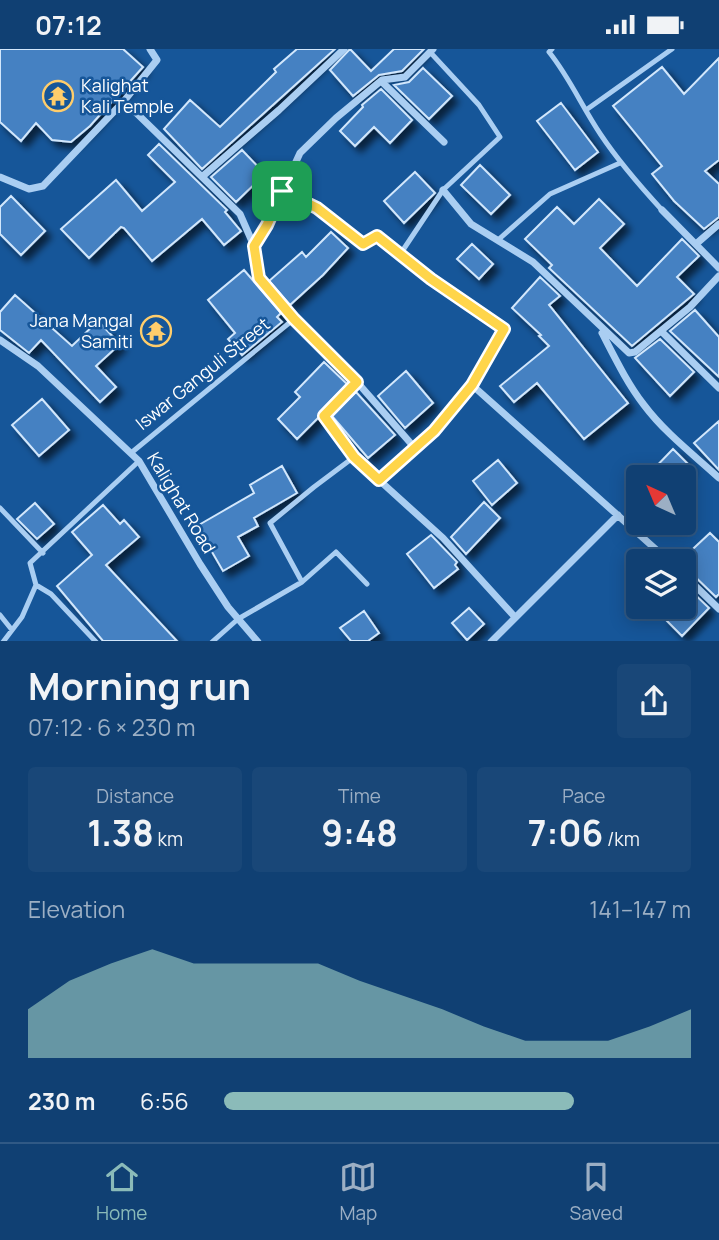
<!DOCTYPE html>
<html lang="en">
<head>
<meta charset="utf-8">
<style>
	:root { --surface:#104073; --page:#194778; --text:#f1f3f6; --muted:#9cafc4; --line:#305985; --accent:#8bbbb9 }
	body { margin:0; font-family:Manrope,sans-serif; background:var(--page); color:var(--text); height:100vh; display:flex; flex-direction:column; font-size:26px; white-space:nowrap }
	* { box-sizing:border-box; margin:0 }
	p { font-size:23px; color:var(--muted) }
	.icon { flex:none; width:38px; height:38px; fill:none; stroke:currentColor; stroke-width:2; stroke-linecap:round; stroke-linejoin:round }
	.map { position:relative; height:592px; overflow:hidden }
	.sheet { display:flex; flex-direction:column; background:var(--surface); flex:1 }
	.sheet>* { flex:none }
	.needle { width:46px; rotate:316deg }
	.controls { position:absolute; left:626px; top:416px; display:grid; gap:14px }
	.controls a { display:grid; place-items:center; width:70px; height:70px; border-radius:7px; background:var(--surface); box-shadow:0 4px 18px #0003,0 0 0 2px var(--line); font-size:35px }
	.pin { position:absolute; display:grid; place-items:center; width:60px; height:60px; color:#fff; margin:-30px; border-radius:14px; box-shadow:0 4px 10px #0006 }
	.round { display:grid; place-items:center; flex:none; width:74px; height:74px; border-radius:7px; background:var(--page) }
	.head { display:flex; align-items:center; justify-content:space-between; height:119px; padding:0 28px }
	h1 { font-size:38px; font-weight:700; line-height:52px }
	.stats { display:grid; grid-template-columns:repeat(3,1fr); gap:10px; height:119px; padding:7px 28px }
	.stats div { display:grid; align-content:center; border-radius:7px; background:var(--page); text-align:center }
	.stats b { font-size:35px; font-weight:700 }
	.stats small { font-size:19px; font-weight:400 }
	.stats p { font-size:19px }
	.chart { height:196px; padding:14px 28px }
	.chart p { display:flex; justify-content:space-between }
	.chart svg { width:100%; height:126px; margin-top:7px; fill:var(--accent); opacity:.7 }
	ul { padding:0 28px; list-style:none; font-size:23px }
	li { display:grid; grid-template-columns:112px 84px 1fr; align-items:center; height:52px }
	li i { height:18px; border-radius:9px; background:var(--accent) }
	.status { display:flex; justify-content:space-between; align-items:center; height:49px; padding:0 35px; background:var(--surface); direction:ltr }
	.status svg { height:19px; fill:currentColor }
	.dock { display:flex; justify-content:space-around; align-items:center; height:98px; border-top:2px solid var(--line); background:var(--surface); font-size:19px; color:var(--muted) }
	.dock a { display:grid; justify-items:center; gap:4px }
	.dock .current { color:var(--accent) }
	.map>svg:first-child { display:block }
	.building { fill:#4481c2; stroke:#d2e7fc; stroke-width:2; filter:url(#shadow) }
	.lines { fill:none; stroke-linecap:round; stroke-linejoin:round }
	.lane { stroke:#aacef2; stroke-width:5 }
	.street { stroke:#aacef2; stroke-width:7 }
	.route-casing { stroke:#fff; stroke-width:14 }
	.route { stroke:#ffd54a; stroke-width:9 }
	.labels { text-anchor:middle; stroke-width:5; stroke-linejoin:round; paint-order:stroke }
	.poi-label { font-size:18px; fill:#fff; stroke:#165699; text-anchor:start }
	.street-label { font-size:18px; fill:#fff; stroke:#165699 }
</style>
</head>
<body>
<div class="status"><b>07:12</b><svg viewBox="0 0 49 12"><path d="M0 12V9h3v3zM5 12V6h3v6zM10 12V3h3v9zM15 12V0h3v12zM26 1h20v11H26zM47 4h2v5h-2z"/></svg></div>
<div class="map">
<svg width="719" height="593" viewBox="0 0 719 593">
	<defs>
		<filter id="shadow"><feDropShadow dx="6" dy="6" stdDeviation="3.5" flood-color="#0009"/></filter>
	</defs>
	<rect width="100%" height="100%" fill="#165699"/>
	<path class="building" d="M 0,0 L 123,0 L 143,18 L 90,77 L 71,93 L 52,91 L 36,74 L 21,92 L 0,73 Z
		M 297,0 L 335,0 L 202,120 L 164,80 L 190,51 L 220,78 L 276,23 L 274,20 Z
		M 350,0 L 371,22 L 394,0 L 424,0 L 402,22 L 379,26 L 353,47 L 330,21 Z
		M 719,9 L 719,111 L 705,122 L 719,135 L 719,168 L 704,180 L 674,152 L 652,125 L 662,117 L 613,57 L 662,18 L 684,45 Z
		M 423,19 L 452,47 L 429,70 L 394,36 L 409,33 Z
		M 381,40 L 412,71 L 390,94 L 374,78 L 355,97 L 340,82 L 363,58 L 362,56 Z
		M 561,54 L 598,103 L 575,121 L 537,72 Z
		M 159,95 L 227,161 L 225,163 L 241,182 L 224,196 L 202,170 L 152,212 L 124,179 L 121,178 L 89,209 L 61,180 L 116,131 L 142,162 L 175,133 L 148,106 Z
		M 242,101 L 265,125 L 236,153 L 211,128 Z
		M 480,116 L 510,146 L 491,165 L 461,136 Z
		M 415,123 L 435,144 L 404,174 L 384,152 Z
		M 11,147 L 45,182 L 21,206 L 0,185 L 0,158 Z
		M 599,150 L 624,175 L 600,199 L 637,237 L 682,190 L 699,207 L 677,228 L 694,245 L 632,297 L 549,219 L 552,216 L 525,190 L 557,158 L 574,175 Z
		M 331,183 L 348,199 L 323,226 L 290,256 L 269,232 L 302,203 L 306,208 Z
		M 472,195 L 493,215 L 479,230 L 457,210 Z
		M 244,221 L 281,264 L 277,268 L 282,273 L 242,306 L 228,290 L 235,284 L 208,251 Z
		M 540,228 L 560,247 L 549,256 L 628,354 L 584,390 L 537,334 L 514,353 L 500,337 L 549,297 L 539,287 L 541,286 L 512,259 Z
		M 15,246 L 72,297 L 98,272 L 120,295 L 96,317 L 116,338 L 100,353 L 41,291 L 29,304 L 0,281 L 0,263 Z
		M 695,261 L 719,288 L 719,328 L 670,282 Z
		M 660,290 L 694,323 L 670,347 L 635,309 Z
		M 324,313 L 347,335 L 320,363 L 318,369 L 297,390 L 278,370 L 300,348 L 295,343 Z
		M 406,322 L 433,354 L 405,379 L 378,347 Z
		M 356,343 L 395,386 L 368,409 L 332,367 Z
		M 42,350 L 69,381 L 39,407 L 12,376 Z
		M 719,372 L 719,421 L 694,394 Z
		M 673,400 L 690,417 L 678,429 L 645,429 Z
		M 498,411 L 517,434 L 492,456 L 473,432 Z
		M 282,417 L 297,444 L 254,469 L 258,477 L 238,488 L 249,507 L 223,522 L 197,477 L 254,444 L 250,436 Z
		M 484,453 L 500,469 L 466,505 L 451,488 Z
		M 35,454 L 54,475 L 37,490 L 17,470 Z
		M 103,456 L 120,475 L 124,471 L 139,488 L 106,516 L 177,592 L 103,592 L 57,537 L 92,506 L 72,483 Z
		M 710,484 L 719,493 L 719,545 L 716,548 L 684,517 L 684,513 L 680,512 Z
		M 431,486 L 457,513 L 455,516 L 458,520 L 434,539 L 407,505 Z
		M 687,538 L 709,559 L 682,587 L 664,569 L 674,558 L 684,558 L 684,540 Z
		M 469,559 L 484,575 L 467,591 L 452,574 Z
		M 364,562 L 379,584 L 368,592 L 351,592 L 340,579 Z"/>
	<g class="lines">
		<path class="lane" d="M 552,0 L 549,3 C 570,29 582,58 601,86 C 619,113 640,137 662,161
			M 586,61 L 672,0
			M 282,142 L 317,159 L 363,195 L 377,187 L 431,230 L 504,280 L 472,336 L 434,382 L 379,431 L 354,408 L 314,438 L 270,474 L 302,533
			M 498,191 L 550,145 L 620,114
			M 401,204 L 443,141 L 500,88 L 479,56 L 430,3
			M 131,404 L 294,270
			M 0,459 L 43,504
			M 36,536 L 51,545 L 96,593
			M 0,566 L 12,581
			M 3,593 L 22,568 L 36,536 L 30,514 L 139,412
			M 212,593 L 238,570 L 302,533 L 336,503 L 367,535"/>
		<path class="street" d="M 381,32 L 444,93
			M 124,52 L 240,165 L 254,197
			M 203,127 L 279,61 L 344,0
			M 0,128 L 29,140 L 43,137 L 124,52 L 157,11 L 150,0
			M 443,141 L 471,175 L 533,213 L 629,304 L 635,303 L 690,258 L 719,227
			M 662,161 L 719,219
			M 696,195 L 719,175
			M 661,282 L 719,339
			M 602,284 C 615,309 627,334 644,356 C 665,384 694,406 719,429
			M 0,291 L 38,317 L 139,412 L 200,515 L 228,558 L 258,593
			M 357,333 L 414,398
			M 472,336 L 670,513
			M 354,408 L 324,367 L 357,333 L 294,270 L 259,229 L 254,197 L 267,176 L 300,104 L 336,69 L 382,31 L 405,28 L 433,0
			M 379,431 L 443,489 L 514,567
			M 684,526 L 719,560
			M 491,593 L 618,466"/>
	</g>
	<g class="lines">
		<g class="route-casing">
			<path id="route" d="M 282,142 L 317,159 L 363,195 L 377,187 L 431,230 L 504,280 L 472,336 L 434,382 L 379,431 L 354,408 L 324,367 L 357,333 L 294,270 L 259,229 L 254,197 L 267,176 Z"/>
		</g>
		<use href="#route" class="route"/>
	</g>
	<defs>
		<g id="temple-ring" transform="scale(1.575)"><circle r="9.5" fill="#165699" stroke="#ffcd6b" stroke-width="1.5"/><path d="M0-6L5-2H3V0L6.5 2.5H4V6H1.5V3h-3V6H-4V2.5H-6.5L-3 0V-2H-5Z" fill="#ffcd6b"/></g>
	</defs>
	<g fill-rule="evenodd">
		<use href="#temple-ring" x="58" y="47"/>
		<use href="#temple-ring" x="156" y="282"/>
	</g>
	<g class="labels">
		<g class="poi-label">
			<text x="81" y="43">Kalighat<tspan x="81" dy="21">Kali Temple</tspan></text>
			<text x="133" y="278" text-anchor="end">Jana Mangal<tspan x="133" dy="21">Samiti</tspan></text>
		</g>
		<g class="street-label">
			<text transform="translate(203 325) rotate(-39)" y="6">Iswar Ganguli Street</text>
			<text transform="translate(181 454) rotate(59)" y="6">Kalighat Road</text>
		</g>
	</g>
</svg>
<div class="controls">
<a><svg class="needle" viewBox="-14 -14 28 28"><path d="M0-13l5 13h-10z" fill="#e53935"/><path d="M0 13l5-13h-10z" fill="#9cafc4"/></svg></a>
<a><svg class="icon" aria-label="layers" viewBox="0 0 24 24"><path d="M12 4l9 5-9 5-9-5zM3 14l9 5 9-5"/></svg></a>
</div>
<div class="pin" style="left:282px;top:142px;background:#1e9e55"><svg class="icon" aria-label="arrive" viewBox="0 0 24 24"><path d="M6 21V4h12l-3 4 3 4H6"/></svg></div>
</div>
<section class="sheet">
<div class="head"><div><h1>Morning run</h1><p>07:12 · 6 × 230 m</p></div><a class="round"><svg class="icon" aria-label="share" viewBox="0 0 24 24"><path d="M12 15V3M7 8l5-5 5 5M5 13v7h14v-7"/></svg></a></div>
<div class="stats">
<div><p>Distance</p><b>1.38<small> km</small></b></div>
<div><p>Time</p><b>9:48</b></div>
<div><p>Pace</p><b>7:06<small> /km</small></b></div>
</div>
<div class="chart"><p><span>Elevation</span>141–147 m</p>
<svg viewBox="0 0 160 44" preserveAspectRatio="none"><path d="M0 44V27L10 17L20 11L30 6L40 11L50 11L60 11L70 11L80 17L90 22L100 27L110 33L120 38L130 38L140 38L150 33L160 27V44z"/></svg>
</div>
<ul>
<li><b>230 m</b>6:56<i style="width:75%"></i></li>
</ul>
</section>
<nav class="dock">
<a class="current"><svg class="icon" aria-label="home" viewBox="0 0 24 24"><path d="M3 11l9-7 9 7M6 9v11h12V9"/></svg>Home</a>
<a><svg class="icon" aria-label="map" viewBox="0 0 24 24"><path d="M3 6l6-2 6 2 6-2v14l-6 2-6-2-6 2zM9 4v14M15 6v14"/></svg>Map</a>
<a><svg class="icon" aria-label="saved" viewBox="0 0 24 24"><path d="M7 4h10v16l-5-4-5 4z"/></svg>Saved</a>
</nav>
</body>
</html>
